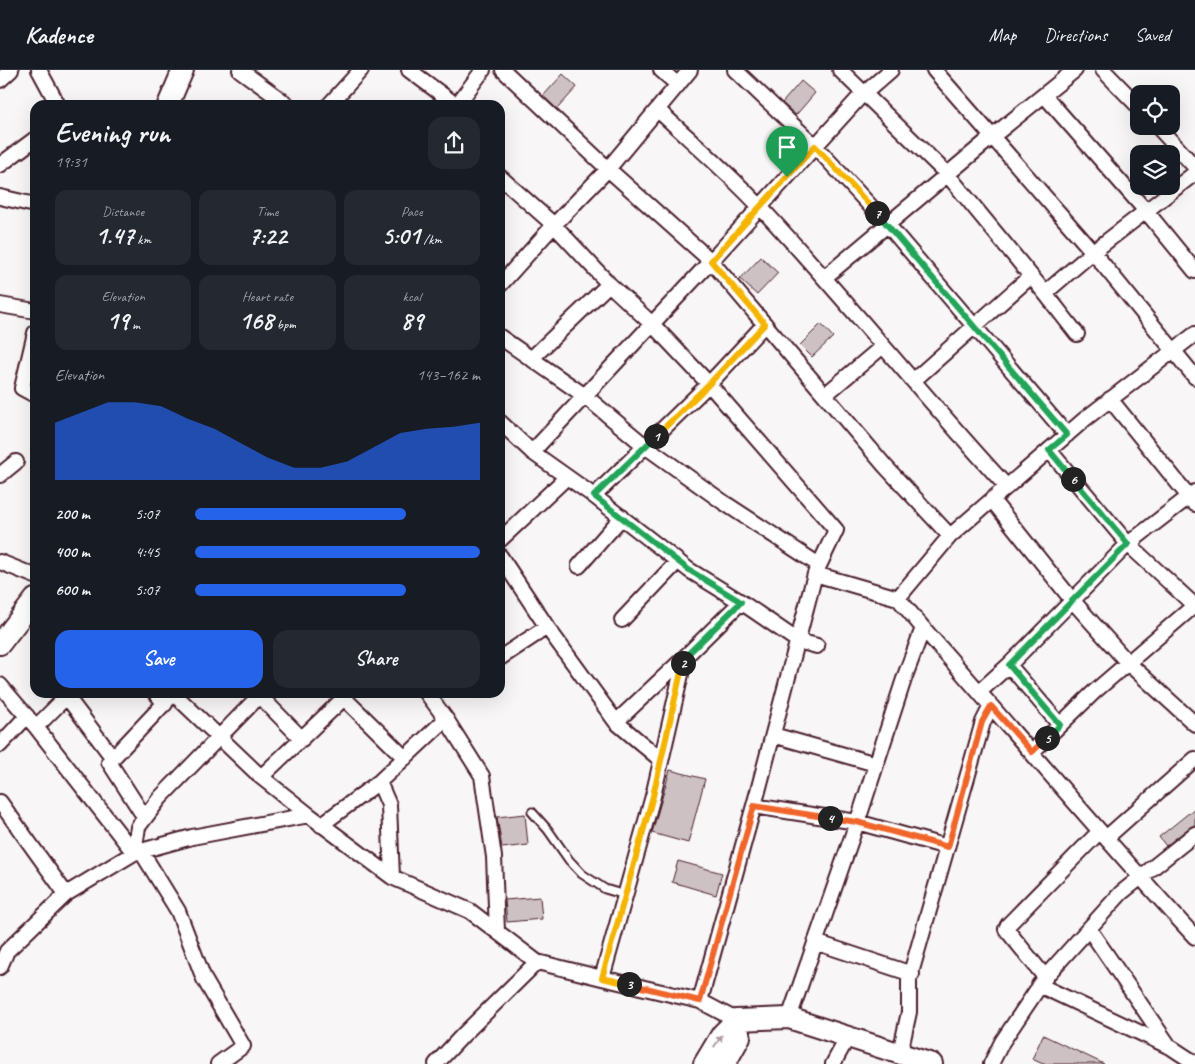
<!DOCTYPE html>
<html lang="en">
<head>
<meta charset="utf-8">
<style>
	:root { --surface:#171b24; --page:#242831; --text:#f1f3f6; --muted:#9ea1a6; --line:#363941; --accent:#2563eb }
	body { margin:0; font-family:Caveat,sans-serif; background:var(--page); color:var(--text); height:100vh; display:flex; flex-direction:column; font-size:19px; white-space:nowrap }
	* { box-sizing:border-box; margin:0 }
	p { font-size:16px; color:var(--muted) }
	.icon { flex:none; width:28px; height:28px; fill:none; stroke:currentColor; stroke-width:2; stroke-linecap:round; stroke-linejoin:round }
	.map { position:relative; flex:1; overflow:hidden }
	.panel { position:absolute; left:30px; top:30px; width:475px; height:598px; display:flex; flex-direction:column; background:var(--surface); border-radius:15px; box-shadow:0 5px 20px #0002 }
	.panel>* { flex:none }
	.tools { position:absolute; left:1130px; top:15px; display:grid; gap:10px }
	.tools a { display:grid; place-items:center; width:50px; height:50px; border-radius:10px; background:var(--surface); box-shadow:0 5px 20px #0002; font-size:25px }
	.pin { position:absolute; display:grid; place-items:center; width:42px; height:42px; color:#fff; margin:-51px -21px; border-radius:50% 50% 50% 0; rotate:-45deg; box-shadow:0 0 5px #0007 }
	.pin .icon { rotate:45deg }
	.km { position:absolute; width:25px; height:25px; margin:-12px; border-radius:50%; background:#222; color:#fff; font-size:14px; line-height:25px; text-align:center }
	.round { display:grid; place-items:center; flex:none; width:52px; height:52px; border-radius:15px; background:var(--page) }
	.head { display:flex; align-items:center; justify-content:space-between; height:85px; padding:0 25px }
	h1 { font-size:28px; font-weight:700; line-height:38px }
	.metrics { display:grid; grid-template-columns:repeat(3,1fr); gap:8px; height:85px; padding:5px 25px }
	.metrics div { display:grid; align-content:center; border-radius:12px; background:var(--page); text-align:center }
	.metrics b { font-size:25px; font-weight:700 }
	.metrics small { font-size:14px; font-weight:400 }
	.metrics p { font-size:14px }
	.chart { height:140px; padding:10px 25px }
	.chart p { display:flex; justify-content:space-between }
	.chart svg { width:100%; height:90px; margin-top:5px; fill:var(--accent); opacity:.7 }
	.button { display:flex; gap:10px; margin-top:auto; padding:10px 25px }
	.button a { flex:1; height:58px; border-radius:15px; background:var(--accent); color:#fff; font-size:20px; font-weight:700; line-height:58px; text-align:center }
	.button a+a { background:var(--page); color:var(--text) }
	ul { padding:0 25px; list-style:none; font-size:16px }
	li { display:grid; grid-template-columns:80px 60px 1fr; align-items:center; height:38px }
	li i { height:12px; border-radius:6px; background:var(--accent) }
	header { display:flex; align-items:center; gap:30px; box-sizing:border-box; height:70px; padding:0 25px; background:var(--surface); border-bottom:1px solid var(--line) }
	header strong { font-size:24px }
	nav { display:flex; gap:28px; margin-inline-start:auto; font-size:18px }
	.map>svg:first-child { display:block }
	.building { fill:#cdc1c4; stroke:#4a1f2b }
	.lines { fill:none; stroke-linecap:round; stroke-linejoin:round }
	.lane-casing { stroke:#4a1f2b; stroke-width:11 }
	.street-casing { stroke:#4a1f2b; stroke-width:18 }
	.secondary-casing { stroke:#4a1f2b; stroke-width:24 }
	.lane { stroke:#fff; stroke-width:7 }
	.street { stroke:#fff; stroke-width:14 }
	.secondary { stroke:#fff; stroke-width:20 }
	.oneway { fill:#ae9aa0 }
	.split-1-casing { stroke:#fff; stroke-width:10 }
	.split-2-casing { stroke:#fff; stroke-width:10 }
	.split-3-casing { stroke:#fff; stroke-width:10 }
	.split-4-casing { stroke:#fff; stroke-width:10 }
	.split-5-casing { stroke:#fff; stroke-width:10 }
	.split-6-casing { stroke:#fff; stroke-width:10 }
	.split-7-casing { stroke:#fff; stroke-width:10 }
	.split-8-casing { stroke:#fff; stroke-width:10 }
	.split-1 { stroke:#f5b400; stroke-width:6 }
	.split-2 { stroke:#22a559; stroke-width:6 }
	.split-3 { stroke:#f5b400; stroke-width:6 }
	.split-4 { stroke:#f0652b; stroke-width:6 }
	.split-5 { stroke:#f0652b; stroke-width:6 }
	.split-6 { stroke:#22a559; stroke-width:6 }
	.split-7 { stroke:#22a559; stroke-width:6 }
	.split-8 { stroke:#f5b400; stroke-width:6 }
</style>
</head>
<body>
<header>
<strong>Kadence</strong>
<nav><a>Map</a><a>Directions</a><a>Saved</a></nav>
</header>
<div class="map">
<svg width="1195" height="994" viewBox="0 0 1195 994">
	<rect width="100%" height="100%" fill="#f8f6f7"/>
	<filter id="ink" filterUnits="userSpaceOnUse"><feTurbulence type="fractalNoise" baseFrequency=".02" numOctaves="2"/><feDisplacementMap in="SourceGraphic" scale="10" xChannelSelector="R" yChannelSelector="G"/><feConvolveMatrix kernelMatrix="1 2 1 2 8 2 1 2 1" color-interpolation-filters="sRGB"/></filter>
	<g filter="url(#ink)">
		<path class="building" d="M 563,4 L 577,17 L 557,39 L 543,26 Z
			M 801,11 L 815,23 L 796,45 L 782,33 Z
			M 761,187 L 778,203 L 757,225 L 740,209 Z
			M 821,254 L 833,267 L 812,287 L 800,275 Z
			M 670,700 L 705,709 L 688,773 L 652,763 Z
			M 1195,738 L 1195,755 L 1190,757 L 1166,776 L 1159,767 Z
			M 525,744 L 528,775 L 502,778 L 497,747 Z
			M 678,791 L 722,803 L 716,825 L 672,812 Z
			M 540,827 L 542,849 L 507,852 L 505,830 Z
			M 1043,965 L 1104,994 L 1043,994 L 1032,989 Z"/>
		<g class="lines">
			<g class="lane-casing">
				<path id="lane" d="M 532,742 L 548,760 L 569,790 L 582,804 L 605,819 L 625,825"/>
			</g>
			<g class="street-casing">
				<path id="street" d="M 39,0 L 58,35
					M 240,0 L 288,35
					M 409,0 L 456,35
					M 503,0 L 608,99 L 711,191 L 858,29 L 891,0
					M 661,0 L 678,15
					M 735,0 L 815,76 L 887,154 L 1067,365
					M 840,0 L 947,104 L 1031,206
					M 1103,0 L 1139,37
					M 0,10 L 11,0
					M 1044,25 L 1146,141 L 1195,201
					M 329,35 L 361,0
					M 457,35 L 483,0
					M 658,40 C 692,72 730,104 762,139 C 846,229 923,326 1007,417
					M 1157,56 L 1195,97
					M 0,95 L 35,69
					M 1195,103 L 1093,182 L 1195,307
					M 500,107 L 554,155 L 608,99 L 690,0
					M 0,127 L 35,135
					M 824,208 L 993,66 L 1075,0
					M 500,215 L 554,155 L 609,214 L 652,254 L 709,314 L 836,460 L 815,504
					M 1045,223 L 1077,264
					M 0,235 L 35,241
					M 35,263 L 22,318 L 35,325
					M 500,267 L 585,326 L 645,376 L 723,432 L 819,495
					M 531,289 L 609,214
					M 913,311 L 1031,206 L 1045,223 L 1093,182 L 934,0
					M 825,325 L 883,276
					M 1110,329 L 1195,434
					M 500,352 L 532,382 L 711,191 L 885,396 L 950,466 L 898,528 L 923,558 L 905,606 L 861,741 L 789,948
					M 1049,380 L 1128,474 L 1195,536
					M 532,382 L 594,426 L 709,314 L 765,254
					M 0,405 L 16,392
					M 594,426 L 689,500 L 741,532
					M 992,430 L 1072,530 L 1128,593 L 1195,654
					M 950,466 L 1085,349 L 1195,264
					M 500,470 L 567,407
					M 500,486 L 547,557 L 616,652
					M 0,492 L 35,506
					M 579,496 L 622,447
					M 622,550 L 678,491
					M 923,558 C 1014,661 1102,767 1195,867
					M 500,588 L 547,557
					M 1009,595 L 1060,655
					M 0,615 L 36,657 L 71,622
					M 155,622 L 165,634
					M 256,622 L 302,669
					M 341,622 L 344,628 L 405,688
					M 426,622 L 446,649 L 379,712 L 389,735 L 392,807 L 470,841 L 537,892 L 602,908
					M 979,622 L 1009,595 L 1128,474 L 1195,422
					M 174,624 L 261,707 L 309,745
					M 67,627 L 113,688
					M 446,649 L 482,706 L 494,787 L 497,861
					M 36,657 L 134,783
					M 773,665 L 876,694
					M 0,675 L 27,646
					M 1032,682 L 1094,622 L 1195,535
					M 661,690 L 616,652 L 685,587
					M 261,707 L 344,628
					M 0,732 L 66,824
					M 754,736 L 857,752 L 947,777
					M 145,748 L 109,692 L 175,622
					M 321,755 L 379,712
					M 1106,768 L 1195,689
					M 141,781 L 178,841 L 204,909 L 243,976 L 218,994
					M 134,783 L 138,757 L 160,728 L 263,622
					M 1089,859 L 1169,976 L 1195,993
					M 815,872 L 912,904
					M 0,897 L 7,881 L 66,824 L 134,783 L 192,767 L 309,745 L 392,807
					M 1045,907 L 1006,859 L 1008,855 L 1100,761
					M 1039,915 L 1168,976
					M 700,931 L 602,908 L 653,726 L 685,587 L 741,532 L 798,571 L 817,576
					M 736,950 L 700,931 L 758,721 L 815,504 L 898,528
					M 900,983 L 909,942 L 909,910 L 983,652 L 991,636
					M 436,994 L 463,965 L 537,892
					M 833,994 L 844,974
					M 991,994 L 1002,972 L 1047,905 L 1121,823 L 1195,764"/>
			</g>
			<g class="secondary-casing">
				<path id="secondary" d="M 168,35 L 183,0
					M 0,574 L 35,529
					M 704,994 L 722,964 L 736,950 L 789,948 L 932,994
					M 725,994 L 740,967 L 736,950"/>
			</g>
			<use href="#lane" class="lane"/>
			<use href="#street" class="street"/>
			<use href="#secondary" class="secondary"/>
		</g>
		<defs><path id="oneway-solid" d="M-6-.8H1V-3.2L6.5 0L1 3.2V.8H-6Z" transform="scale(1.25)"/></defs>
		<use class="oneway" href="#oneway-solid" transform="translate(718 971) rotate(-56)"/>
	</g>
	<g class="lines" filter="url(#ink)">
		<g class="split-1-casing">
			<path id="split-1" d="M 656,366 L 709,314 L 765,254 L 711,191 L 787,107"/>
		</g>
		<g class="split-2-casing">
			<path id="split-2" d="M 656,366 L 594,426 L 689,500 L 741,532 L 685,587 L 683,593"/>
		</g>
		<g class="split-3-casing">
			<path id="split-3" d="M 629,914 L 602,908 L 653,726 L 683,593"/>
		</g>
		<g class="split-4-casing">
			<path id="split-4" d="M 629,914 L 700,931 L 754,736 L 830,748"/>
		</g>
		<g class="split-5-casing">
			<path id="split-5" d="M 830,748 L 857,752 L 948,777 L 982,652 L 991,636 L 1032,682 L 1047,668"/>
		</g>
		<g class="split-6-casing">
			<path id="split-6" d="M 1047,668 L 1060,655 L 1009,595 L 1128,474 L 1073,409"/>
		</g>
		<g class="split-7-casing">
			<path id="split-7" d="M 877,143 L 1067,365 L 1049,380 L 1073,409"/>
		</g>
		<g class="split-8-casing">
			<path id="split-8" d="M 787,107 L 815,76 L 877,143"/>
		</g>
		<use href="#split-1" class="split-1"/>
		<use href="#split-2" class="split-2"/>
		<use href="#split-3" class="split-3"/>
		<use href="#split-4" class="split-4"/>
		<use href="#split-5" class="split-5"/>
		<use href="#split-6" class="split-6"/>
		<use href="#split-7" class="split-7"/>
		<use href="#split-8" class="split-8"/>
	</g>
</svg>
<div class="tools">
<a><svg class="icon" aria-label="locate" viewBox="0 0 24 24"><circle cx="12" cy="12" r="6"/><path d="M12 2v4M12 18v4M2 12h4M18 12h4"/></svg></a>
<a><svg class="icon" aria-label="layers" viewBox="0 0 24 24"><path d="M12 4l9 5-9 5-9-5zM3 14l9 5 9-5"/></svg></a>
</div>
<div class="pin" style="left:787px;top:107px;background:#1e9e55"><svg class="icon" aria-label="arrive" viewBox="0 0 24 24"><path d="M6 21V4h12l-3 4 3 4H6"/></svg></div>
<b class="km" style="left:656px;top:366px">1</b>
<b class="km" style="left:683px;top:593px">2</b>
<b class="km" style="left:629px;top:914px">3</b>
<b class="km" style="left:830px;top:748px">4</b>
<b class="km" style="left:1047px;top:668px">5</b>
<b class="km" style="left:1073px;top:409px">6</b>
<b class="km" style="left:877px;top:143px">7</b>
<section class="panel">
<div class="head"><div><h1>Evening run</h1><p>19:31</p></div><a class="round"><svg class="icon" aria-label="share" viewBox="0 0 24 24"><path d="M12 15V3M7 8l5-5 5 5M5 13v7h14v-7"/></svg></a></div>
<div class="metrics">
<div><p>Distance</p><b>1.47<small> km</small></b></div>
<div><p>Time</p><b>7:22</b></div>
<div><p>Pace</p><b>5:01<small> /km</small></b></div>
</div>
<div class="metrics">
<div><p>Elevation</p><b>19<small> m</small></b></div>
<div><p>Heart rate</p><b>168<small> bpm</small></b></div>
<div><p>kcal</p><b>89</b></div>
</div>
<div class="chart"><p><span>Elevation</span>143–162 m</p>
<svg viewBox="0 0 160 44" preserveAspectRatio="none"><path d="M0 44V16L10 11L20 6L30 6L40 8L50 14L60 19L70 26L80 33L90 38L100 38L110 35L120 28L130 21L140 19L150 18L160 16V44z"/></svg>
</div>
<ul>
<li><b>200 m</b>5:07<i style="width:74%"></i></li>
<li><b>400 m</b>4:45<i style="width:100%"></i></li>
<li><b>600 m</b>5:07<i style="width:74%"></i></li>
</ul>
<div class="button"><a>Save</a><a>Share</a></div>
</section>
</div>
</body>
</html>
